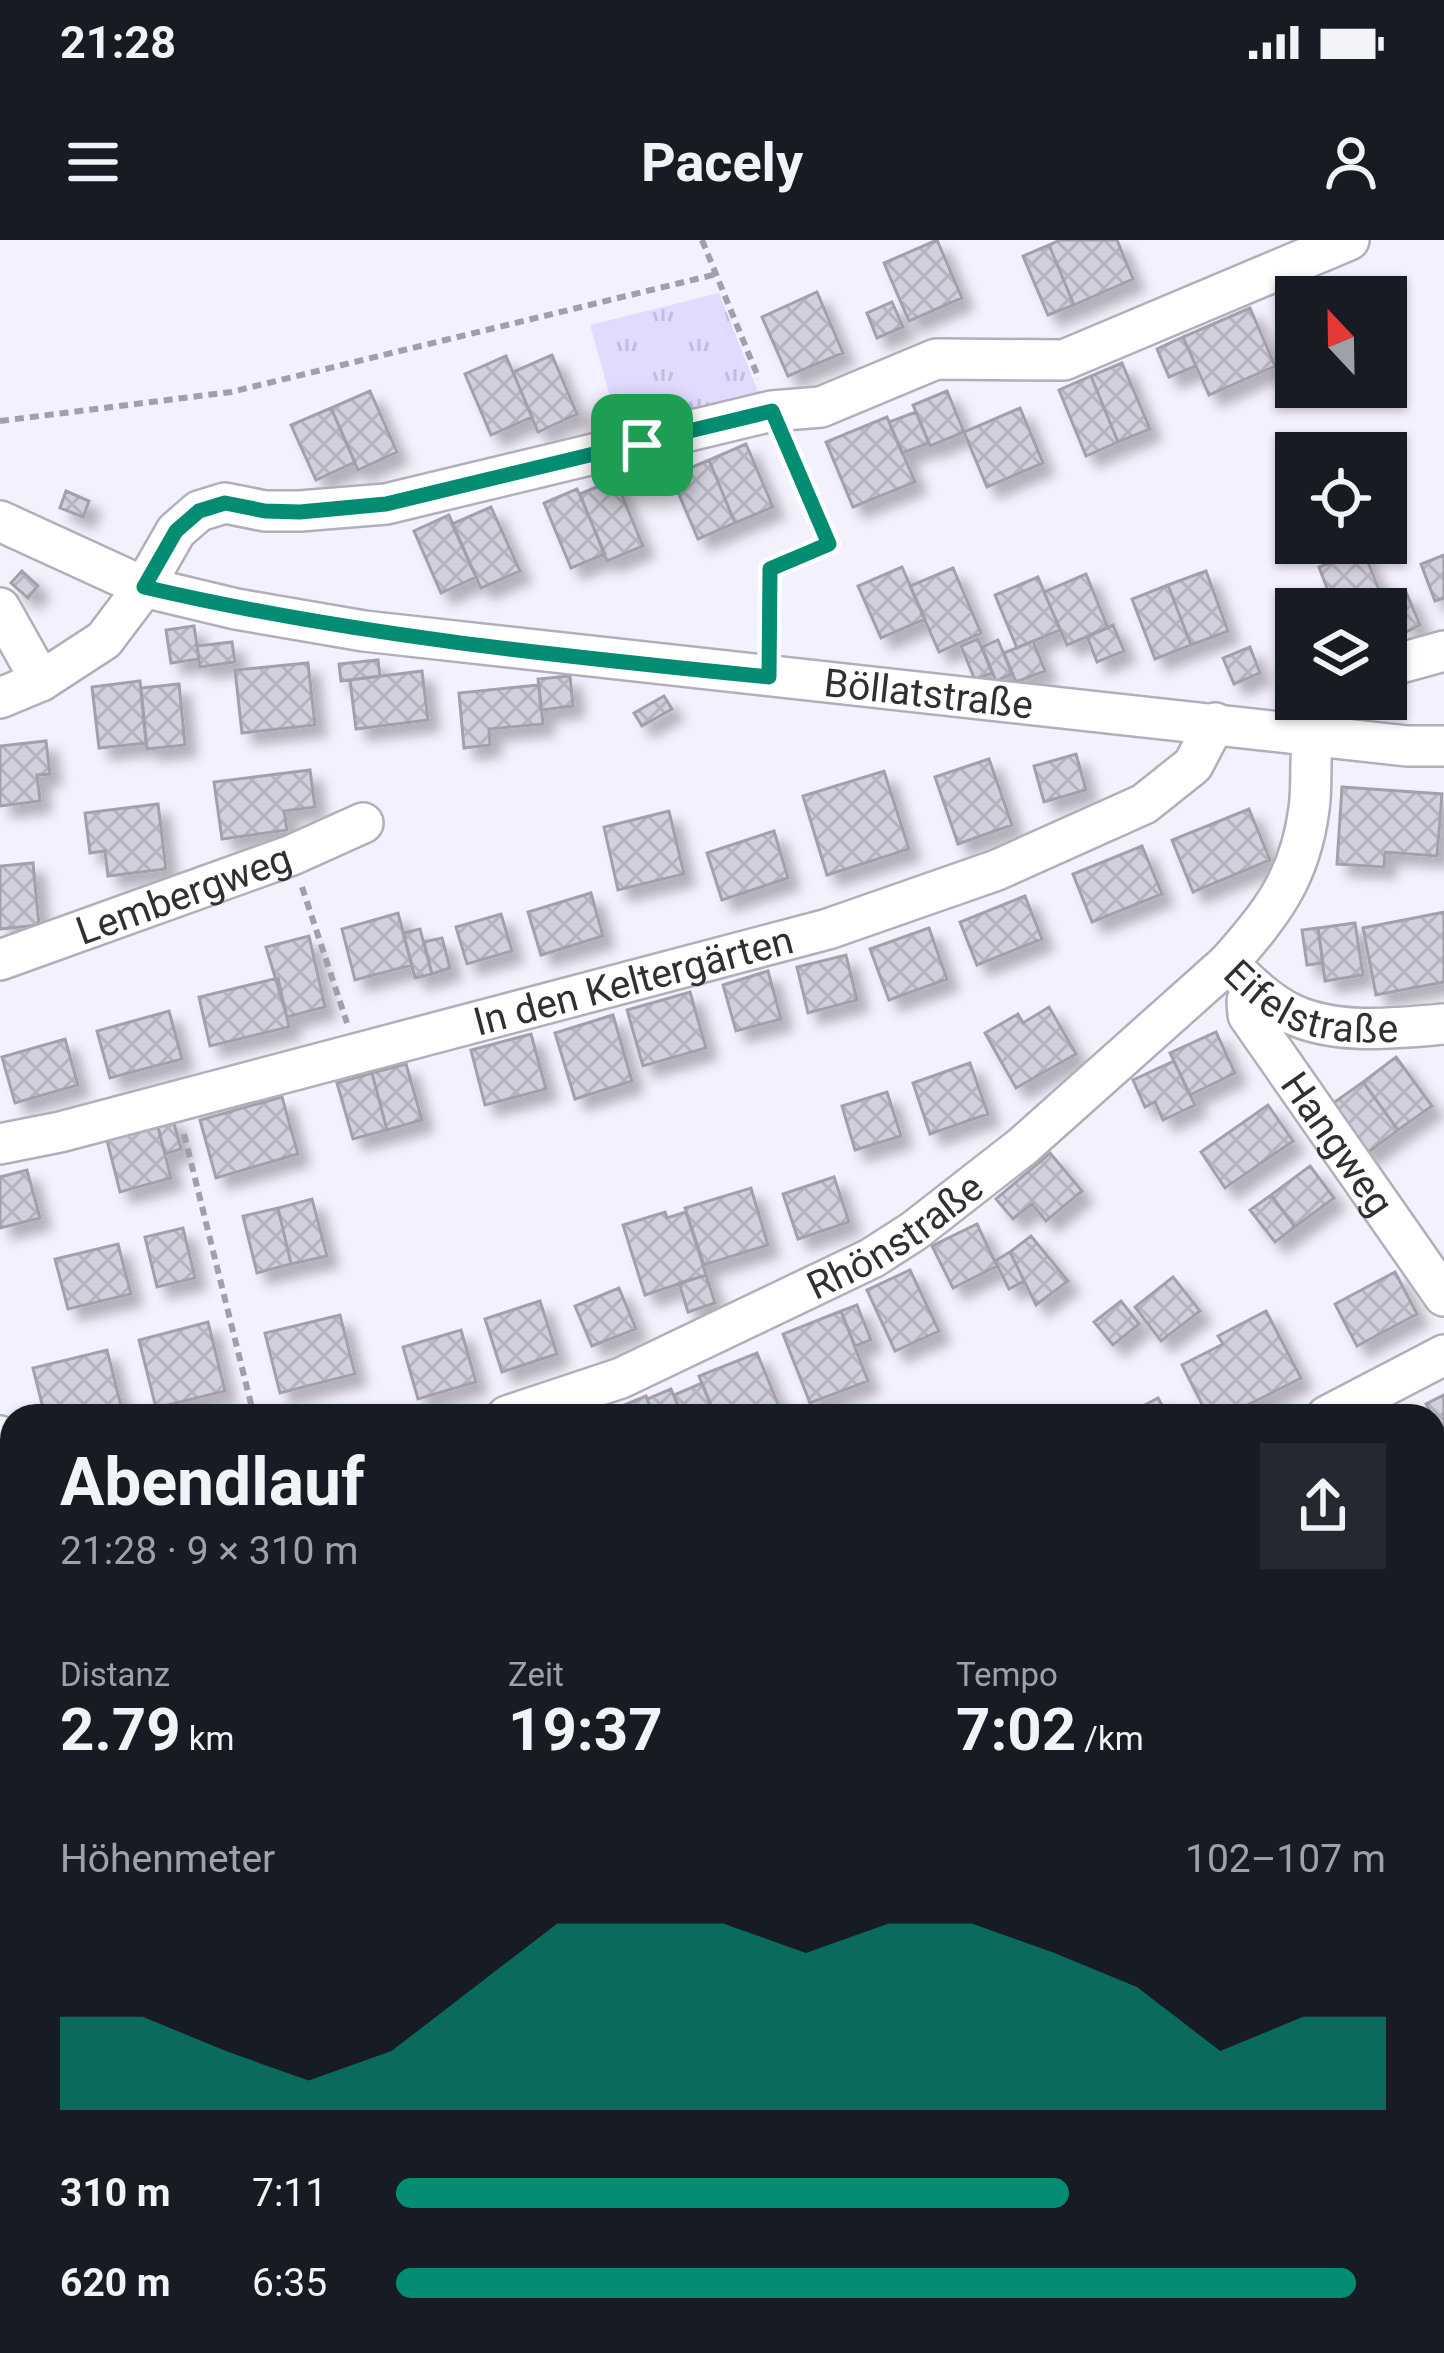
<!DOCTYPE html>
<html lang="de">
<head>
<meta charset="utf-8">
<style>
	:root { --surface:#171b24; --page:#242831; --text:#f1f3f6; --muted:#9ea1a6; --accent:#058d74 }
	body { margin:0; font-family:Roboto,sans-serif; background:var(--page); color:var(--text); height:100vh; display:flex; flex-direction:column; font-size:45px; white-space:nowrap }
	* { box-sizing:border-box; margin:0 }
	p { font-size:39px; color:var(--muted) }
	.icon { flex:none; width:66px; height:66px; fill:none; stroke:currentColor; stroke-width:2; stroke-linecap:round; stroke-linejoin:round }
	.map { position:relative; flex:1; overflow:hidden }
	.drawer { position:absolute; left:0px; top:1164px; width:1446px; height:951px; display:flex; flex-direction:column; background:var(--surface); border-radius:36px 36px 0 0; box-shadow:0 3px 9px #0004 }
	.drawer>* { flex:none }
	.needle { width:78px; rotate:338deg }
	.buttons { position:absolute; left:1275px; top:36px; display:grid; gap:24px }
	.buttons a { display:grid; place-items:center; width:132px; height:132px; border-radius:0px; background:var(--surface); box-shadow:0 3px 9px #0004; font-size:60px }
	.pin { position:absolute; display:grid; place-items:center; width:102px; height:102px; color:#fff; margin:-51px; border-radius:24px; box-shadow:0 6px 18px #0006 }
	.round { display:grid; place-items:center; flex:none; width:126px; height:126px; border-radius:0px; background:var(--page) }
	.head { display:flex; align-items:center; justify-content:space-between; height:204px; padding:0 60px }
	h1 { font-size:66px; font-weight:700; line-height:90px }
	.stats { display:grid; grid-template-columns:repeat(3,1fr); gap:18px; height:204px; padding:12px 60px }
	.stats div { display:grid; align-content:center }
	.stats b { font-size:60px; font-weight:700 }
	.stats small { font-size:33px; font-weight:400 }
	.stats p { font-size:33px }
	.chart { height:336px; padding:24px 60px }
	.chart p { display:flex; justify-content:space-between }
	.chart svg { width:100%; height:216px; margin-top:12px; fill:var(--accent); opacity:.7 }
	ul { padding:0 60px; list-style:none; font-size:39px }
	li { display:grid; grid-template-columns:192px 144px 1fr; align-items:center; height:90px }
	li i { height:30px; border-radius:15px; background:var(--accent) }
	.status { display:flex; justify-content:space-between; align-items:center; height:84px; padding:0 60px; background:var(--surface); direction:ltr }
	.status svg { height:33px; fill:currentColor }
	header { display:flex; justify-content:space-between; align-items:center; height:156px; padding:0 60px; background:var(--surface); font-size:54px; font-weight:700 }
	.map>svg:first-child { display:block }
	.park { fill:url(#park-tufts) }
	.building { fill:url(#building-cross-hatch); stroke:#a3a0ac; stroke-width:3; filter:url(#shadow) }
	.lines { fill:none; stroke-linecap:round; stroke-linejoin:round }
	.minor-casing { stroke:#b1afba; stroke-width:44 }
	.path { stroke:#a19fa9; stroke-width:6; stroke-dasharray:9 6; stroke-linecap:butt }
	.minor { stroke:#fff; stroke-width:39 }
	.route-casing { stroke:#fff; stroke-width:24 }
	.route { stroke:#058d74; stroke-width:15 }
	.labels { text-anchor:middle; stroke-width:9; stroke-linejoin:round; paint-order:stroke }
	.street-label { font-size:39px; fill:#302f34; stroke:#fff }
</style>
</head>
<body>
<div class="status"><b>21:28</b><svg viewBox="0 0 49 12"><path d="M0 12V9h3v3zM5 12V6h3v6zM10 12V3h3v9zM15 12V0h3v12zM26 1h20v11H26zM47 4h2v5h-2z"/></svg></div>
<header><svg class="icon" aria-label="menu" viewBox="0 0 24 24"><path d="M4 6h16M4 12h16M4 18h16"/></svg>Pacely<svg class="icon" aria-label="person" viewBox="0 0 24 24"><circle cx="12" cy="8" r="4"/><path d="M4 21q1-7 8-7t8 7"/></svg></header>
<div class="map">
<svg width="1444" height="2113" viewBox="0 0 1444 2113">
	<defs>
		<pattern id="park-tufts" width="24" height="20" patternUnits="userSpaceOnUse" patternTransform="scale(3)"><rect width="24" height="20" fill="#e3dbff"/><path d="M3 7l-1-3M5 7V3M7 7l1-3M15 17l-1-3M17 17v-4M19 17l1-3" fill="none" stroke="#c3bcdb"/></pattern>
		<pattern id="building-cross-hatch" width="8" height="8" patternUnits="userSpaceOnUse" patternTransform="scale(3)"><rect width="8" height="8" fill="#d2d0dc"/><path d="M0 0l8 8M0 8l8-8" fill="none" stroke="#b5b3bd"/></pattern>
		<filter id="shadow"><feDropShadow dx="11" dy="11" stdDeviation="6" flood-color="#0004"/></filter>
	</defs>
	<rect width="100%" height="100%" fill="#f4f1fe"/>
	<path class="park" d="M 719,53 L 759,154 L 618,185 L 590,85 Z"/>
	<path class="building" d="M 937,0 L 962,58 L 909,81 L 884,23 Z
		M 1060,0 L 1117,0 L 1133,39 L 1074,65 L 1049,5 Z
		M 1049,5 L 1074,65 L 1048,75 L 1023,16 Z
		M 817,52 L 843,113 L 788,136 L 762,77 Z
		M 892,62 L 903,87 L 877,98 L 867,73 Z
		M 1250,68 L 1275,126 L 1209,155 L 1183,97 Z
		M 1183,97 L 1196,126 L 1169,137 L 1157,109 Z
		M 552,115 L 577,174 L 538,192 L 513,132 Z
		M 506,116 L 532,177 L 491,195 L 465,134 Z
		M 1122,123 L 1150,189 L 1118,202 L 1091,136 Z
		M 1091,136 L 1118,202 L 1086,216 L 1059,150 Z
		M 370,151 L 397,212 L 358,230 L 331,168 Z
		M 947,151 L 964,192 L 930,206 L 913,165 Z
		M 331,168 L 355,222 L 316,240 L 291,185 Z
		M 1020,168 L 1043,223 L 987,247 L 964,192 Z
		M 916,172 L 929,203 L 902,213 L 889,182 Z
		M 887,177 L 915,242 L 853,267 L 826,202 Z
		M 746,204 L 773,267 L 735,283 L 709,220 Z
		M 709,220 L 735,283 L 698,299 L 671,236 Z
		M 615,239 L 643,306 L 607,321 L 580,254 Z
		M 577,249 L 605,314 L 571,328 L 544,263 Z
		M 66,251 L 89,261 L 83,277 L 60,268 Z
		M 491,267 L 520,331 L 481,348 L 452,284 Z
		M 449,275 L 476,337 L 441,353 L 414,291 Z
		M 1363,310 L 1384,362 L 1367,369 L 1335,369 L 1319,327 Z
		M 1444,315 L 1444,358 L 1435,361 L 1421,324 Z
		M 902,327 L 925,379 L 881,398 L 858,346 Z
		M 953,328 L 981,393 L 939,412 L 910,346 Z
		M 22,331 L 38,346 L 28,358 L 11,343 Z
		M 1206,331 L 1228,391 L 1191,405 L 1168,345 Z
		M 1086,334 L 1108,388 L 1067,405 L 1044,352 Z
		M 1038,337 L 1060,390 L 1017,408 L 995,355 Z
		M 1168,345 L 1191,405 L 1155,419 L 1132,359 Z
		M 1406,352 L 1420,385 L 1406,392 L 1392,358 Z
		M 1113,385 L 1124,411 L 1097,422 L 1087,396 Z
		M 194,386 L 199,419 L 171,423 L 166,390 Z
		M 978,399 L 992,433 L 975,440 L 961,406 Z
		M 998,400 L 1012,434 L 996,441 L 982,407 Z
		M 1033,401 L 1045,431 L 1016,442 L 1004,413 Z
		M 232,402 L 235,422 L 200,427 L 197,406 Z
		M 1250,407 L 1260,433 L 1234,444 L 1223,418 Z
		M 378,420 L 380,436 L 341,441 L 339,424 Z
		M 308,423 L 315,485 L 242,493 L 235,430 Z
		M 422,431 L 428,480 L 356,489 L 350,440 Z
		M 570,436 L 573,466 L 541,470 L 538,439 Z
		M 140,441 L 146,503 L 99,508 L 92,447 Z
		M 179,444 L 185,505 L 147,509 L 141,448 Z
		M 539,445 L 543,484 L 489,489 L 490,505 L 464,508 L 459,453 Z
		M 664,456 L 672,469 L 642,486 L 634,473 Z
		M 46,501 L 50,534 L 37,535 L 40,561 L 0,566 L 0,506 Z
		M 1076,514 L 1086,550 L 1044,562 L 1034,526 Z
		M 989,519 L 1012,585 L 958,604 L 935,537 Z
		M 310,530 L 315,567 L 284,571 L 287,590 L 222,599 L 214,542 Z
		M 884,531 L 909,609 L 827,635 L 803,556 Z
		M 1342,547 L 1442,554 L 1437,616 L 1385,612 L 1384,627 L 1337,624 Z
		M 158,564 L 166,629 L 108,636 L 105,611 L 90,613 L 85,573 Z
		M 1249,569 L 1270,620 L 1193,652 L 1172,600 Z
		M 669,571 L 684,634 L 618,650 L 604,587 Z
		M 774,591 L 788,638 L 722,660 L 707,613 Z
		M 1142,606 L 1162,654 L 1092,682 L 1073,634 Z
		M 33,623 L 39,685 L 0,689 L 0,626 Z
		M 591,653 L 603,696 L 541,715 L 528,672 Z
		M 1025,656 L 1042,699 L 977,725 L 960,682 Z
		M 1444,672 L 1444,742 L 1376,755 L 1363,688 Z
		M 398,673 L 412,725 L 355,740 L 342,689 Z
		M 501,674 L 512,711 L 467,724 L 456,687 Z
		M 1355,683 L 1363,735 L 1325,741 L 1318,688 Z
		M 929,688 L 947,739 L 889,760 L 870,709 Z
		M 1318,688 L 1323,723 L 1307,725 L 1302,690 Z
		M 420,689 L 432,734 L 415,738 L 403,693 Z
		M 309,696 L 325,767 L 287,777 L 266,707 Z
		M 442,698 L 450,728 L 432,734 L 424,702 Z
		M 846,715 L 857,760 L 808,773 L 797,727 Z
		M 768,731 L 781,779 L 736,791 L 723,745 Z
		M 278,738 L 289,787 L 210,806 L 199,757 Z
		M 690,752 L 706,808 L 643,826 L 627,770 Z
		M 1049,767 L 1076,814 L 1016,848 L 985,793 L 1018,774 L 1023,783 Z
		M 169,771 L 182,819 L 110,838 L 97,791 Z
		M 613,775 L 632,841 L 575,859 L 555,793 Z
		M 1216,792 L 1235,833 L 1190,855 L 1170,813 Z
		M 531,794 L 546,849 L 485,865 L 471,810 Z
		M 65,799 L 78,845 L 15,863 L 2,817 Z
		M 1396,817 L 1432,866 L 1398,890 L 1363,842 Z
		M 1174,821 L 1195,865 L 1163,880 L 1155,862 L 1145,867 L 1133,840 Z
		M 970,823 L 988,874 L 930,894 L 913,843 Z
		M 406,824 L 422,880 L 387,890 L 372,833 Z
		M 372,833 L 387,890 L 353,899 L 337,843 Z
		M 1363,842 L 1398,890 L 1365,915 L 1329,866 Z
		M 887,852 L 901,896 L 855,910 L 842,866 Z
		M 282,857 L 298,914 L 216,938 L 200,880 Z
		M 1268,865 L 1293,901 L 1225,948 L 1201,912 Z
		M 172,876 L 181,909 L 165,914 L 156,880 Z
		M 158,887 L 171,938 L 120,952 L 107,900 Z
		M 1050,913 L 1082,951 L 1046,981 L 1032,964 L 1013,979 L 996,959 Z
		M 1310,926 L 1334,958 L 1295,987 L 1271,955 Z
		M 27,930 L 40,978 L 0,988 L 0,937 Z
		M 834,937 L 849,982 L 798,999 L 783,954 Z
		M 751,948 L 768,1005 L 704,1025 L 685,968 Z
		M 1271,955 L 1295,987 L 1275,1002 L 1250,970 Z
		M 312,959 L 327,1016 L 291,1024 L 278,968 Z
		M 278,968 L 291,1024 L 257,1033 L 243,976 Z
		M 665,972 L 667,978 L 686,972 L 706,1035 L 645,1055 L 623,985 Z
		M 977,984 L 997,1026 L 953,1048 L 932,1006 Z
		M 183,988 L 195,1038 L 157,1047 L 145,997 Z
		M 1031,996 L 1068,1041 L 1036,1065 L 1010,1012 Z
		M 118,1004 L 131,1054 L 68,1069 L 55,1019 Z
		M 1010,1012 L 1024,1041 L 1009,1049 L 995,1021 Z
		M 910,1030 L 939,1091 L 895,1111 L 867,1050 Z
		M 1395,1032 L 1417,1074 L 1357,1106 L 1335,1064 Z
		M 706,1035 L 715,1063 L 688,1072 L 679,1043 Z
		M 1173,1037 L 1200,1071 L 1161,1101 L 1135,1067 Z
		M 619,1048 L 636,1089 L 592,1106 L 575,1066 Z
		M 540,1061 L 557,1114 L 502,1132 L 485,1079 Z
		M 1121,1061 L 1139,1084 L 1113,1105 L 1094,1082 Z
		M 857,1065 L 871,1100 L 855,1106 L 841,1071 Z
		M 841,1071 L 868,1141 L 810,1163 L 783,1094 Z
		M 1266,1071 L 1301,1138 L 1226,1176 L 1208,1176 L 1182,1125 L 1223,1104 L 1218,1096 Z
		M 340,1075 L 355,1134 L 280,1153 L 265,1093 Z
		M 208,1082 L 225,1151 L 156,1168 L 139,1100 Z
		M 461,1090 L 476,1142 L 418,1159 L 403,1107 Z
		M 107,1110 L 122,1170 L 98,1176 L 45,1176 L 33,1128 Z
		M 757,1113 L 780,1169 L 762,1176 L 715,1176 L 699,1136 Z
		M 702,1143 L 715,1175 L 682,1176 L 674,1155 Z
		M 671,1149 L 682,1176 L 654,1176 L 647,1159 Z
		M 1444,1155 L 1444,1198 L 1426,1164 Z
		M 646,1156 L 654,1176 L 598,1176 Z
		M 1158,1158 L 1168,1176 L 1124,1176 Z
		M 1434,1178 L 1444,1198 L 1444,1223 L 1434,1228 Z
		M 1444,1435 L 1444,1495 L 1442,1496 L 1434,1479 L 1434,1440 Z
		M 12,1472 L 12,1531 L 0,1536 L 0,1477 Z
		M 12,1615 L 12,1658 L 0,1662 L 0,1619 Z
		M 1444,1656 L 1444,1715 L 1434,1720 L 1434,1661 Z
		M 12,1658 L 12,1708 L 8,1709 L 0,1688 L 0,1662 Z
		M 1444,1796 L 1444,1861 L 1434,1867 L 1434,1802 Z
		M 12,1855 L 12,1929 L 0,1933 L 0,1859 Z
		M 12,2025 L 12,2103 L 134,2103 L 108,2113 L 0,2113 L 0,2056 L 7,2054 L 0,2028 Z
		M 364,2103 L 405,2103 L 409,2113 L 341,2113 Z
		M 437,2103 L 555,2103 L 559,2113 L 441,2113 Z
		M 631,2103 L 688,2103 L 663,2113 L 635,2113 Z
		M 764,2103 L 858,2103 L 863,2113 L 768,2113 Z
		M 1094,2103 L 1195,2103 L 1185,2113 L 1099,2113 L 1091,2106 Z
		M 1241,2103 L 1284,2103 L 1275,2113 L 1232,2113 Z"/>
	<g class="lines">
		<g class="minor-casing">
			<g id="minor">
				<path id="s1" d="M 0,281 L 144,347 L 236,369 L 364,391 L 1407,506 L 1444,506"/>
				<path d="M 0,368 L 41,441"/>
				<path d="M 1386,427 L 1444,411"/>
				<path d="M 0,458 L 41,441 L 104,400 L 144,347 L 176,291 L 199,271 L 225,263 L 265,271 L 300,271 L 386,264 L 772,171 L 821,167 L 936,119 L 1064,120 L 1349,0"/>
				<path id="s2" d="M 1324,459 C 1305,489 1314,535 1309,569 C 1300,638 1272,673 1228,723 C 1247,742 1269,764 1294,775 C 1338,795 1398,788 1444,784"/>
				<path id="s3" d="M 0,720 L 292,615 L 363,583"/>
				<path id="s4" d="M 1253,747 L 1247,761 L 1248,775 L 1444,1056"/>
				<path id="s5" d="M 0,904 L 60,892 L 828,689 L 997,630 L 1144,564 L 1193,525 L 1215,483"/>
				<path id="s6" d="M 507,1176 L 621,1138 L 872,1018 L 914,991 L 1023,906 L 1228,723"/>
				<path d="M 1327,1176 L 1444,1115"/>
				<path d="M 0,1196 L 12,1200"/>
				<path d="M 0,1432 L 12,1428"/>
				<path d="M 1434,1587 L 1444,1587"/>
				<path d="M 1434,1752 L 1444,1747"/>
				<path d="M 0,2005 L 12,2002"/>
				<path d="M 1008,2113 L 1023,2103"/>
			</g>
		</g>
		<path class="path" d="M 702,0 L 759,139
			M 0,181 L 231,152 L 717,34
			M 769,398 L 770,329 L 829,304 L 787,206
			M 302,647 L 347,783
			M 184,894 L 254,1176
			M 741,2103 L 745,2113"/>
		<use href="#minor" class="minor"/>
	</g>
	<g class="lines">
		<g class="route-casing">
			<path id="route" d="M 772,171 L 829,304 L 770,329 L 769,437 C 559,416 349,395 144,347 L 176,291 L 199,271 L 225,263 L 265,271 L 300,272 L 386,264 Z"/>
		</g>
		<use href="#route" class="route"/>
	</g>
	<g class="labels">
		<g class="street-label">
			<text dy="14" stroke="none"><textPath href="#s1" startOffset="951">Böllatstraße</textPath></text>
			<text dy="14" stroke="none"><textPath href="#s3" startOffset="195">Lembergweg</textPath></text>
			<text dy="14" stroke="none"><textPath href="#s5" startOffset="654">In den Keltergärten</textPath></text>
			<text dy="14" stroke="none"><textPath href="#s2" startOffset="387">Eifelstraße</textPath></text>
			<text dy="14" stroke="none"><textPath href="#s4" startOffset="186">Hangweg</textPath></text>
			<text dy="14" stroke="none"><textPath href="#s6" startOffset="429">Rhönstraße</textPath></text>
		</g>
	</g>
</svg>
<div class="buttons">
<a><svg class="needle" viewBox="-14 -14 28 28"><path d="M0-13l5 13h-10z" fill="#e53935"/><path d="M0 13l5-13h-10z" fill="#9ea1a6"/></svg></a>
<a><svg class="icon" aria-label="locate" viewBox="0 0 24 24"><circle cx="12" cy="12" r="6"/><path d="M12 2v4M12 18v4M2 12h4M18 12h4"/></svg></a>
<a><svg class="icon" aria-label="layers" viewBox="0 0 24 24"><path d="M12 4l9 5-9 5-9-5zM3 14l9 5 9-5"/></svg></a>
</div>
<div class="pin" style="left:642px;top:205px;background:#1e9e55"><svg class="icon" aria-label="arrive" viewBox="0 0 24 24"><path d="M6 21V4h12l-3 4 3 4H6"/></svg></div>
<section class="drawer">
<div class="head"><div><h1>Abendlauf</h1><p>21:28 · 9 × 310 m</p></div><a class="round"><svg class="icon" aria-label="share" viewBox="0 0 24 24"><path d="M12 15V3M7 8l5-5 5 5M5 13v7h14v-7"/></svg></a></div>
<div class="stats">
<div><p>Distanz</p><b>2.79<small> km</small></b></div>
<div><p>Zeit</p><b>19:37</b></div>
<div><p>Tempo</p><b>7:02<small> /km</small></b></div>
</div>
<div class="chart"><p><span>Höhenmeter</span>102–107 m</p>
<svg viewBox="0 0 160 44" preserveAspectRatio="none"><path d="M0 44V25L10 25L20 32L30 38L40 32L50 19L60 6L70 6L80 6L90 12L100 6L110 6L120 12L130 19L140 32L150 25L160 25V44z"/></svg>
</div>
<ul>
<li><b>310 m</b>7:11<i style="width:68%"></i></li>
<li><b>620 m</b>6:35<i style="width:97%"></i></li>
</ul>
</section>
</div>
</body>
</html>
